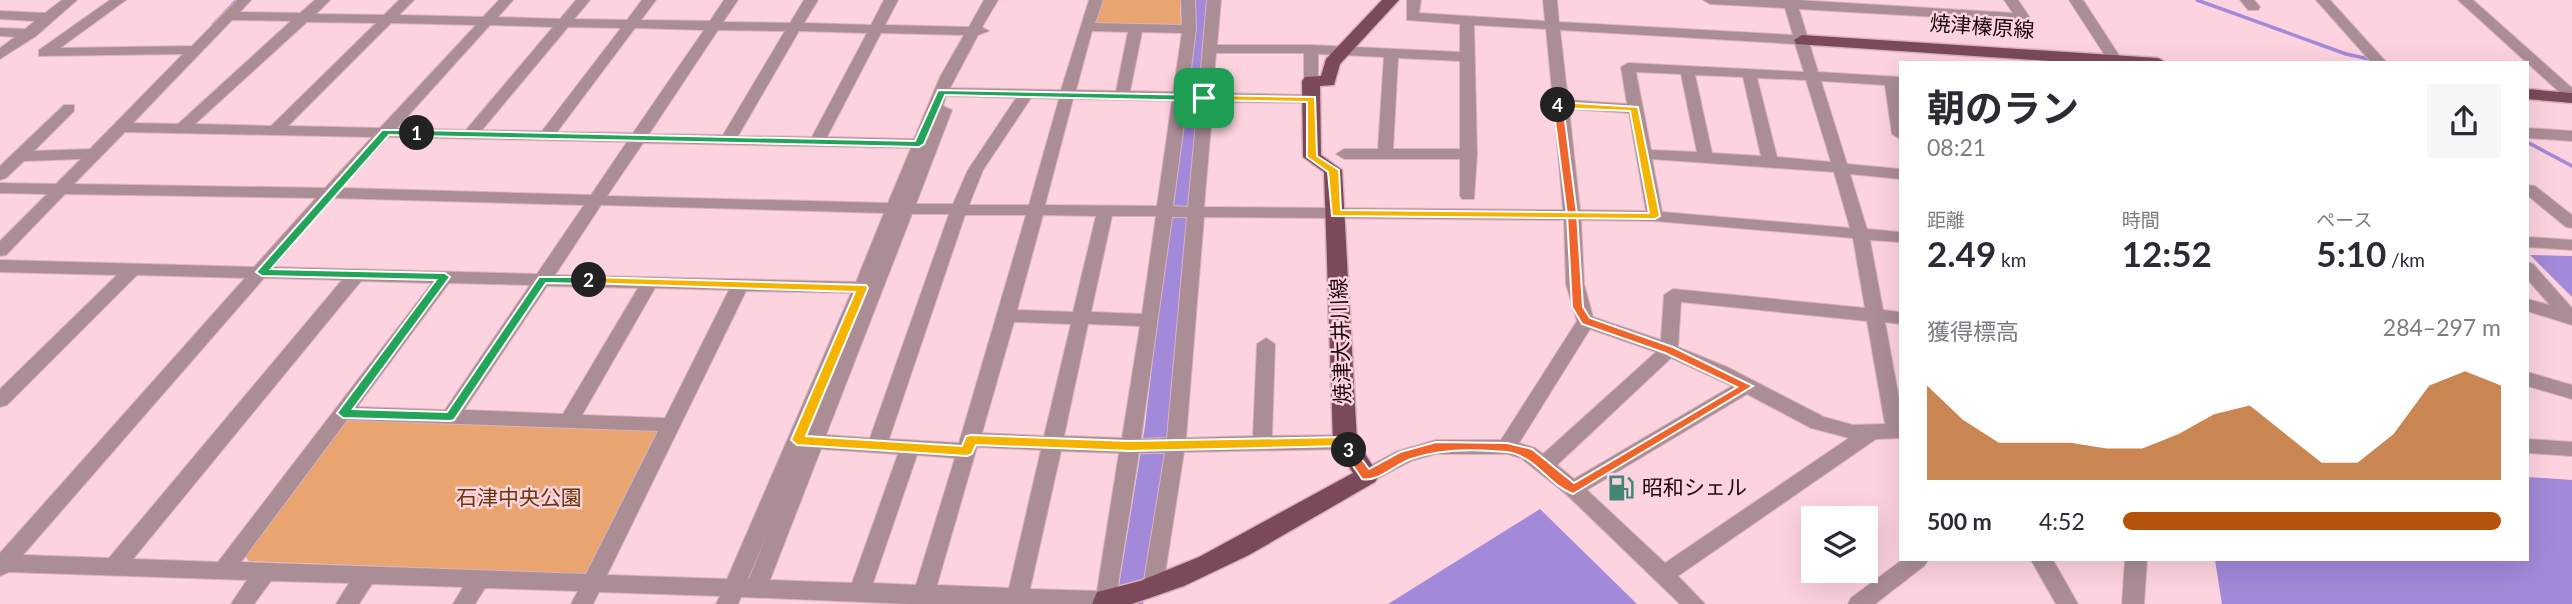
<!DOCTYPE html>
<html lang="ja">
<head>
<meta charset="utf-8">
<style>
	:root { --surface:#fff; --page:#f7f7f7; --text:#2b2b33; --muted:#7c7c81; --accent:#b45309 }
	body { margin:0; font-family:Lato,"Noto Sans JP",sans-serif; background:var(--page); color:var(--text); height:100vh; display:flex; flex-direction:column; font-size:26px; white-space:nowrap }
	* { box-sizing:border-box; margin:0 }
	p { font-size:23px; color:var(--muted) }
	.icon { flex:none; width:38px; height:38px; fill:none; stroke:currentColor; stroke-width:2; stroke-linecap:round; stroke-linejoin:round }
	.map { position:relative; flex:1; overflow:hidden }
	.drawer { position:absolute; left:1899px; top:61px; width:630px; height:500px; display:flex; flex-direction:column; background:var(--surface); border-radius:0px; box-shadow:0 7px 28px #0002 }
	.drawer>* { flex:none }
	.buttons { position:absolute; left:1801px; top:506px; display:grid; gap:14px }
	.buttons a { display:grid; place-items:center; width:77px; height:77px; border-radius:0px; background:var(--surface); box-shadow:0 7px 28px #0002; font-size:35px }
	.pin { position:absolute; display:grid; place-items:center; width:60px; height:60px; color:#fff; margin:-30px; border-radius:14px; box-shadow:0 4px 10px #0006 }
	.km { position:absolute; width:35px; height:35px; margin:-18px; border-radius:50%; background:#222; color:#fff; font-size:19px; line-height:35px; text-align:center }
	.round { display:grid; place-items:center; flex:none; width:74px; height:74px; border-radius:0px; background:var(--page) }
	.overview { display:flex; align-items:center; justify-content:space-between; height:119px; padding:0 28px }
	h1 { font-size:38px; font-weight:700; line-height:52px }
	.figures { display:grid; grid-template-columns:repeat(3,1fr); gap:10px; height:119px; padding:7px 28px }
	.figures div { display:grid; align-content:center }
	.figures b { font-size:35px; font-weight:700 }
	.figures small { font-size:19px; font-weight:400 }
	.figures p { font-size:19px }
	.chart { height:196px; padding:14px 28px }
	.chart p { display:flex; justify-content:space-between }
	.chart svg { width:100%; height:126px; margin-top:7px; fill:var(--accent); opacity:.7 }
	ul { padding:0 28px; list-style:none; font-size:23px }
	li { display:grid; grid-template-columns:112px 84px 1fr; align-items:center; height:52px }
	li i { height:18px; border-radius:9px; background:var(--accent) }
	.map>svg:first-child { display:block }
	.green { fill:#e9a46f }
	.water { fill:#a389d9 }
	.lines { fill:none; stroke-linecap:round; stroke-linejoin:round }
	.stream { stroke:#a389d9; stroke-width:3.5 }
	.minor-casing { stroke:#d9b2bd; stroke-width:2 }
	.major-casing { stroke:#d9b2bd; stroke-width:3 }
	.minor { fill:#ab8d96; fill-rule:evenodd }
	.major { fill:#7b495a; fill-rule:evenodd }
	.split-1 { fill:#22a559; stroke:#fff; stroke-width:2 }
	.split-2 { fill:#22a559; stroke:#fff; stroke-width:2 }
	.split-3 { fill:#f5b400; stroke:#fff; stroke-width:2 }
	.split-4 { fill:#f0652b; stroke:#fff; stroke-width:2 }
	.split-5 { fill:#f5b400; stroke:#fff; stroke-width:2 }
	.labels { text-anchor:middle; stroke-width:5; stroke-linejoin:round; paint-order:stroke }
	.street-label { font-size:21px; fill:#19040c; stroke:#fdd3df }
	.poi-label { font-size:21px; fill:#19040c; stroke:#fdd3df; text-anchor:start }
	.park-label { font-size:21px; fill:#663606; stroke:#fdd3df }
</style>
</head>
<body>
<div class="map">
<svg width="2572" height="604" viewBox="0 0 2572 604">
	<rect width="100%" height="100%" fill="#fdd3df"/>
	<path class="green" d="M 1101,0 L 1180,0 L 1181,26 L 1096,25 L 1094,22 Z
		M 352,419 L 658,430 L 661,435 L 593,569 L 585,574 L 249,561 L 244,555 L 341,424 Z"/>
	<path class="water" d="M 1195,0 L 1211,0 L 1189,194 L 1168,429 L 1143,604 L 1116,604 L 1145,426 Z
		M 2530,255 L 2572,256 L 2572,297 Z
		M 2527,477 L 2572,480 L 2572,604 L 2222,604 L 2215,560 L 2527,560 Z
		M 1540,509 L 1637,604 L 1388,604 Z"/>
	<g class="lines">
		<path class="stream" d="M 2197,0 L 2346,54 L 2369,59
			M 213,25 L 237,0
			M 2527,142 L 2572,166"/>
		<g class="minor-casing">
			<path id="minor" d="M 62,0 L 77,0 L 36,36 L 0,59 L 0,48 L 15,37 L 0,36 L 0,28 L 25,29 L 35,21 L 0,19 L 0,11 L 45,13 Z
				M 110,0 L 126,0 L 60,48 L 192,46 L 237,0 L 251,0 L 240,12 L 300,13 L 315,0 L 330,0 L 316,14 L 384,15 L 399,0 L 414,0 L 399,15 L 483,17 L 499,0 L 513,0 L 498,17 L 560,19 L 576,0 L 590,0 L 574,19 L 627,20 L 642,0 L 656,0 L 641,20 L 710,21 L 724,0 L 738,0 L 723,22 L 790,23 L 804,0 L 818,0 L 804,23 L 871,25 L 884,0 L 898,0 L 885,25 L 969,27 L 984,0 L 998,0 L 982,27 L 989,31 L 978,35 L 950,88 L 1061,90 L 1089,0 L 1103,0 L 1095,23 L 1182,25 L 1181,0 L 1195,0 L 1196,29 L 1188,92 L 1199,92 L 1207,0 L 1221,0 L 1217,45 L 1311,45 L 1460,52 L 1460,24 L 1407,20 L 1407,0 L 1421,0 L 1419,13 L 1545,21 L 1543,0 L 1557,0 L 1559,22 L 1793,35 L 1785,8 L 1710,4 L 1703,0 L 1796,0 L 2013,13 L 2004,0 L 2018,0 L 2030,18 L 2023,22 L 1799,9 L 1818,72 L 1900,77 L 1900,139 L 1892,134 L 1885,85 L 1821,81 L 1847,164 L 1900,169 L 1900,179 L 1850,174 L 1867,229 L 1900,232 L 1900,242 L 1870,240 L 1883,310 L 1900,312 L 1900,324 L 1885,322 L 1900,404 L 1900,438 L 1876,439 L 1678,576 L 1705,604 L 1680,604 L 1566,494 L 1521,458 L 1507,454 L 1436,454 L 1411,461 L 1367,484 L 1360,481 L 1357,476 L 1360,471 L 1398,451 L 1436,440 L 1501,440 L 1577,321 L 1566,284 L 1564,220 L 1204,217 L 1186,438 L 1253,436 L 1257,344 L 1266,338 L 1275,344 L 1272,436 L 1345,435 L 1352,437 L 1355,442 L 1352,447 L 1345,449 L 1184,452 L 1162,593 L 1154,596 L 1146,593 L 1143,587 L 1165,453 L 1139,453 L 1115,604 L 910,604 L 741,597 L 738,604 L 716,604 L 720,596 L 599,592 L 593,604 L 571,604 L 578,591 L 485,588 L 475,604 L 453,604 L 463,587 L 372,584 L 359,604 L 336,604 L 349,583 L 271,581 L 254,604 L 231,604 L 247,580 L 9,572 L 0,576 L 0,553 L 245,278 L 137,275 L 7,405 L 0,407 L 0,389 L 117,275 L 0,272 L 0,260 L 254,267 L 316,198 L 65,194 L 6,255 L 0,256 L 0,241 L 47,194 L 0,193 L 0,183 L 56,184 L 81,159 L 24,161 L 6,178 L 0,180 L 0,166 L 64,105 L 74,105 L 74,111 L 34,151 L 90,149 L 183,54 L 39,56 L 39,50 ZM 232,20 L 291,21 L 178,124 L 133,123 ZM 307,22 L 376,23 L 271,126 L 195,124 ZM 391,23 L 476,25 L 380,128 L 288,126 ZM 490,25 L 553,27 L 466,130 L 397,128 ZM 1474,25 L 1546,29 L 1553,101 L 1551,104 L 1554,107 L 1563,210 L 1204,207 L 1213,102 L 1312,103 L 1319,99 L 1312,95 L 1213,93 L 1216,53 L 1304,53 L 1304,81 L 1311,85 L 1318,81 L 1318,54 L 1384,57 L 1378,149 L 1344,149 L 1336,154 L 1344,159 L 1460,159 L 1460,196 L 1462,199 L 1474,199 L 1477,154 ZM 568,27 L 621,28 L 542,131 L 482,130 ZM 635,28 L 704,30 L 633,133 L 557,132 ZM 718,30 L 785,31 L 723,135 L 649,134 ZM 1560,30 L 1795,44 L 1804,72 L 1628,63 L 1621,67 L 1627,104 L 1568,100 ZM 799,31 L 867,33 L 812,137 L 738,136 ZM 1092,31 L 1128,32 L 1116,91 L 1076,90 ZM 1142,32 L 1182,33 L 1173,92 L 1130,91 ZM 881,33 L 964,35 L 940,77 L 914,139 L 827,137 ZM 1398,58 L 1460,61 L 1460,149 L 1393,149 ZM 1636,72 L 1681,74 L 1697,152 L 1651,150 ZM 1695,75 L 1743,77 L 1761,156 L 1712,153 ZM 1757,78 L 1806,80 L 1831,162 L 1777,157 ZM 946,96 L 1016,98 L 968,170 L 953,204 L 916,204 L 952,110 L 943,106 ZM 1031,98 L 1059,99 L 1029,205 L 969,205 L 983,170 ZM 1073,99 L 1172,101 L 1157,206 L 1045,205 ZM 1187,101 L 1198,101 L 1188,207 L 1173,206 ZM 1569,109 L 1629,113 L 1646,211 L 1580,210 ZM 125,132 L 372,137 L 325,188 L 74,184 ZM 388,137 L 627,142 L 591,195 L 342,188 ZM 643,143 L 911,148 L 888,203 L 607,196 ZM 1652,159 L 1834,172 L 1850,228 L 1662,212 ZM 333,198 L 584,205 L 537,274 L 273,267 ZM 601,205 L 884,213 L 856,282 L 555,275 ZM 912,214 L 949,214 L 870,438 L 826,435 ZM 965,215 L 1026,215 L 959,443 L 889,439 ZM 1043,215 L 1096,216 L 1073,312 L 1017,310 ZM 1112,216 L 1156,216 L 1142,314 L 1091,312 ZM 1172,217 L 1187,217 L 1167,438 L 1141,439 ZM 1581,220 L 1655,221 L 1853,238 L 1865,308 L 1673,289 L 1664,295 L 1661,340 L 1593,317 L 1584,284 ZM 264,278 L 342,280 L 109,558 L 23,555 ZM 361,281 L 432,283 L 218,562 L 133,559 ZM 449,283 L 530,285 L 445,410 L 357,407 ZM 547,286 L 638,288 L 563,414 L 464,410 ZM 655,288 L 729,290 L 665,418 L 582,415 ZM 746,291 L 851,293 L 727,579 L 607,575 ZM 1681,302 L 1867,321 L 1885,424 L 1853,425 L 1824,417 L 1727,367 L 1678,347 ZM 1014,322 L 1071,324 L 1044,436 L 982,433 ZM 1088,324 L 1140,326 L 1122,438 L 1064,436 ZM 1590,329 L 1656,352 L 1543,454 L 1535,448 L 1519,443 ZM 1671,358 L 1732,386 L 1574,479 L 1557,465 ZM 1747,394 L 1811,428 L 1849,438 L 1665,563 L 1587,490 ZM 347,420 L 658,431 L 586,574 L 241,562 ZM 977,447 L 1041,450 L 1009,588 L 937,585 ZM 821,449 L 898,454 L 852,583 L 770,580 ZM 1061,451 L 1119,453 L 1097,591 L 1030,589 ZM 917,455 L 955,458 L 916,585 L 873,583 ZM 769,529 L 749,579 L 748,579 Z
				M 2069,0 L 2083,0 L 2124,63 L 2110,63 Z
				M 2240,0 L 2254,0 L 2260,7 L 2258,10 L 2248,10 Z
				M 2316,0 L 2330,0 L 2387,63 L 2372,63 Z
				M 2458,0 L 2473,0 L 2572,88 L 2572,100 L 2567,99 Z
				M 2527,128 L 2572,131 L 2572,141 L 2527,138 Z
				M 2527,185 L 2535,186 L 2572,215 L 2572,228 L 2566,227 L 2527,195 Z
				M 2527,237 L 2572,240 L 2572,250 L 2527,247 Z
				M 2527,262 L 2533,264 L 2572,308 L 2572,325 L 2527,311 L 2527,299 L 2550,305 L 2527,279 Z
				M 2527,372 L 2572,385 L 2572,399 L 2527,386 Z
				M 2527,439 L 2572,442 L 2572,456 L 2527,453 Z
				M 1902,560 L 1928,560 L 1924,566 L 1875,604 L 1848,604 L 1851,598 Z
				M 2031,560 L 2053,560 L 2078,604 L 2056,604 Z
				M 2125,560 L 2147,560 L 2144,604 L 2122,604 Z"/>
		</g>
		<g class="major-casing">
			<path id="major" d="M 1382,0 L 1399,0 L 1340,64 L 1334,85 L 1320,86 L 1321,155 L 1342,170 L 1357,441 L 1379,476 L 1375,482 L 1249,555 L 1184,586 L 1132,604 L 1092,604 L 1097,592 L 1140,581 L 1199,557 L 1353,473 L 1333,442 L 1324,172 L 1303,157 L 1302,81 L 1305,77 L 1321,76 L 1326,59 Z
				M 1802,35 L 2158,58 L 2167,63 L 2079,63 L 1796,44 L 1794,40 Z
				M 2527,89 L 2572,93 L 2572,103 L 2527,99 Z"/>
		</g>
		<use href="#minor" class="minor"/>
		<use href="#major" class="major"/>
	</g>
	<path class="split-1" d="M 938,90 L 1204,95 L 1209,98 L 1204,101 L 945,95 L 924,144 L 919,147 L 417,136 L 412,133 L 417,130 L 915,141 Z"/>
	<path class="split-2" d="M 382,130 L 417,130 L 422,133 L 417,136 L 389,135 L 271,269 L 445,273 L 450,277 L 353,409 L 447,412 L 539,277 L 589,277 L 595,280 L 589,284 L 546,283 L 454,420 L 450,421 L 343,418 L 337,413 L 436,280 L 262,276 L 256,272 Z"/>
	<path class="split-3" d="M 589,277 L 866,285 L 868,288 L 806,436 L 962,446 L 966,436 L 971,435 L 1130,441 L 1345,437 L 1350,438 L 1355,450 L 1349,455 L 1341,446 L 1130,451 L 976,445 L 972,454 L 967,456 L 797,445 L 791,440 L 855,292 L 585,283 L 585,278 Z"/>
	<path class="split-4" d="M 1558,102 L 1563,105 L 1577,214 L 1583,307 L 1590,318 L 1673,347 L 1753,386 L 1573,494 C 1548,485 1535,455 1506,452 C 1476,449 1439,449 1411,459 C 1396,464 1377,483 1362,479 L 1342,450 L 1344,447 L 1353,447 L 1369,469 L 1400,452 L 1436,442 L 1507,443 L 1532,449 L 1574,483 L 1737,387 L 1665,353 L 1582,324 L 1572,307 L 1567,214 L 1553,105 Z"/>
	<path class="split-5" d="M 1204,95 L 1315,97 L 1317,156 L 1339,170 L 1341,210 L 1649,213 L 1630,111 L 1558,108 L 1553,105 L 1558,102 L 1638,107 L 1660,216 L 1655,219 L 1332,216 L 1328,172 L 1307,157 L 1307,102 L 1201,100 Z"/>
	<defs>
		<g id="fuel-bare" transform="scale(2.1)"><path d="M-5.5-6h7V0h2V4h1.3V-2.5L3-4.5l.8-.8L6-3V5H2.5V1h-1V6h-7ZM-4.2-4.7v3.2H.2V-4.7Z" fill="#438678" stroke="#fdd3df" stroke-width="2.5" paint-order="stroke"/></g>
	</defs>
	<g fill-rule="evenodd">
		<use href="#fuel-bare" x="1621" y="488"/>
	</g>
	<g class="labels">
		<g class="street-label">
			<text transform="translate(1982 27) rotate(4)" y="7">焼津榛原線</text>
			<text transform="translate(1341 341) rotate(-92)" y="7">焼津大井川線</text>
		</g>
		<g class="poi-label">
			<text x="1642" y="495">昭和シェル</text>
		</g>
		<g class="park-label">
			<text x="519" y="505">石津中央公園</text>
		</g>
	</g>
</svg>
<div class="buttons">
<a><svg class="icon" aria-label="layers" viewBox="0 0 24 24"><path d="M12 4l9 5-9 5-9-5zM3 14l9 5 9-5"/></svg></a>
</div>
<div class="pin" style="left:1204px;top:98px;background:#1e9e55"><svg class="icon" aria-label="arrive" viewBox="0 0 24 24"><path d="M6 21V4h12l-3 4 3 4H6"/></svg></div>
<b class="km" style="left:417px;top:133px">1</b>
<b class="km" style="left:589px;top:280px">2</b>
<b class="km" style="left:1349px;top:450px">3</b>
<b class="km" style="left:1558px;top:105px">4</b>
<section class="drawer">
<div class="overview"><div><h1>朝のラン</h1><p>08:21</p></div><a class="round"><svg class="icon" aria-label="share" viewBox="0 0 24 24"><path d="M12 15V3M7 8l5-5 5 5M5 13v7h14v-7"/></svg></a></div>
<div class="figures">
<div><p>距離</p><b>2.49<small> km</small></b></div>
<div><p>時間</p><b>12:52</b></div>
<div><p>ペース</p><b>5:10<small> /km</small></b></div>
</div>
<div class="chart"><p><span>獲得標高</span>284–297 m</p>
<svg viewBox="0 0 160 44" preserveAspectRatio="none"><path d="M0 44V11L10 23L20 31L30 31L40 31L50 33L60 33L70 28L80 21L90 18L100 28L110 38L120 38L130 28L140 11L150 6L160 11V44z"/></svg>
</div>
<ul>
<li><b>500 m</b>4:52<i style="width:100%"></i></li>
</ul>
</section>
</div>
</body>
</html>
